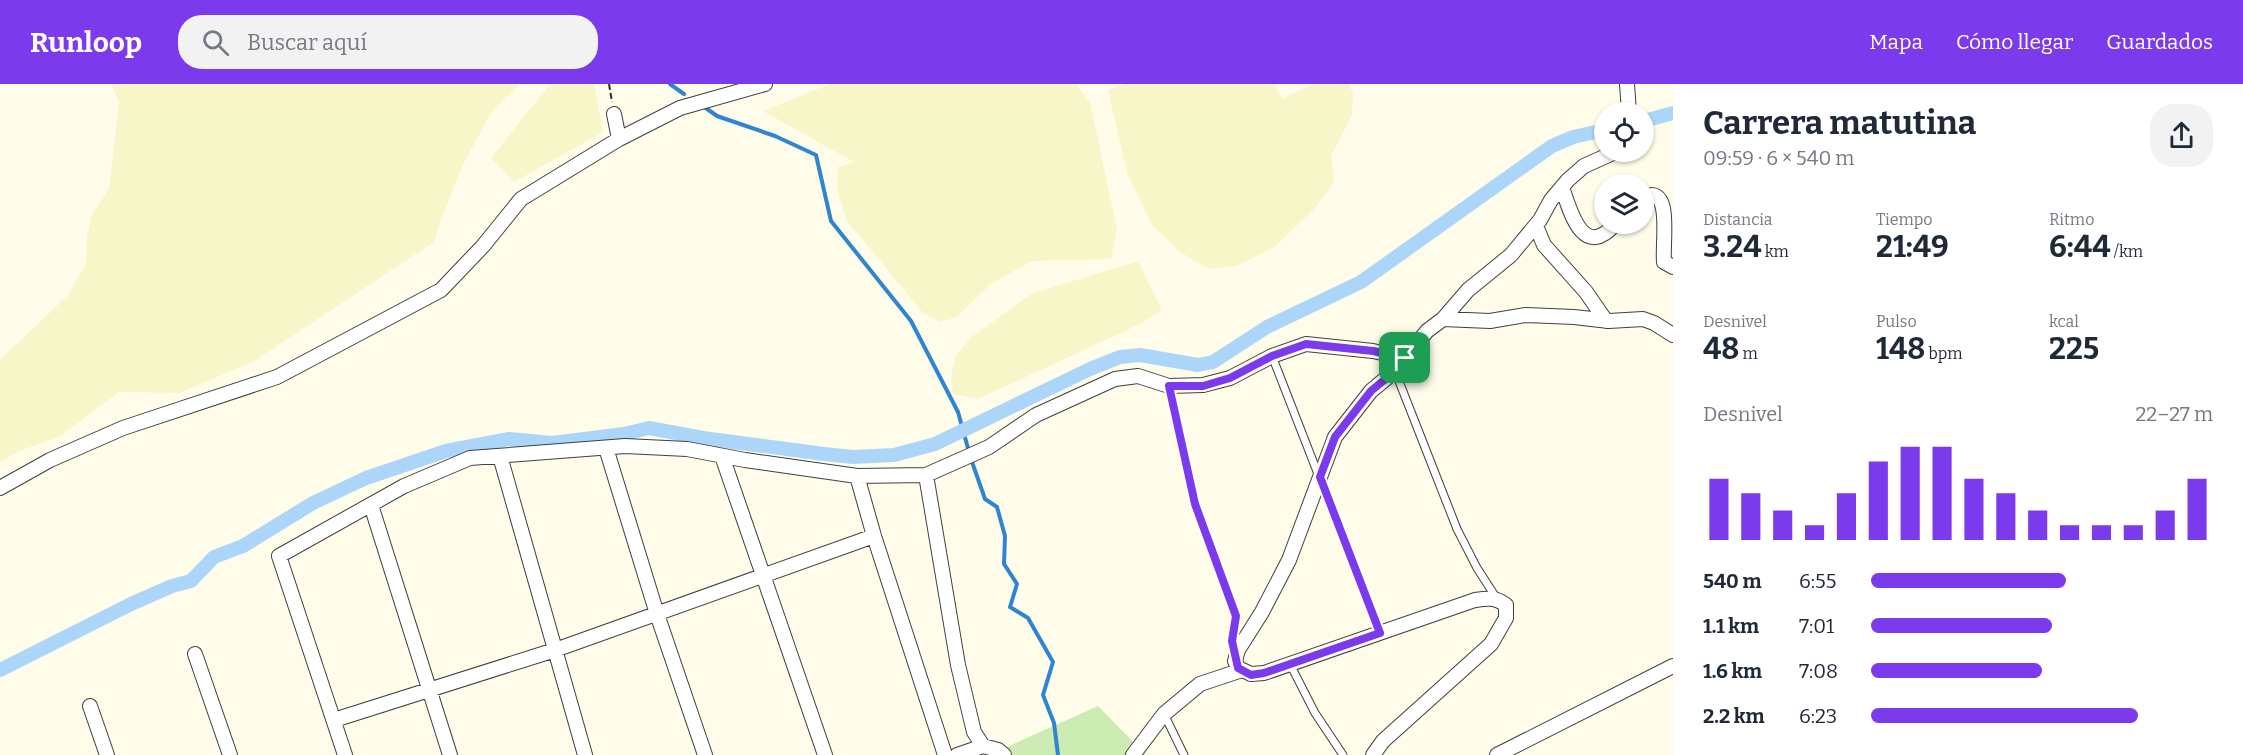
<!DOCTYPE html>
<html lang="es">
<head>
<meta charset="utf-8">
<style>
	:root { --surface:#fff; --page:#f2f2f3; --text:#1f2937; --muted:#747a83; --accent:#7c3aed }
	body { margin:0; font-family:Bitter,serif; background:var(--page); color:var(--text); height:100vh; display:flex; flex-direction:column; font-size:22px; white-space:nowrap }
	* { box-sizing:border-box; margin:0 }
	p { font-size:20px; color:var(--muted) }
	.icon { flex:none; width:33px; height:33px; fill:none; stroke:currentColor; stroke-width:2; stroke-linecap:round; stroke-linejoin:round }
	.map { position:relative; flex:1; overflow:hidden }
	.panel { display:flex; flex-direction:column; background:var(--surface); width:570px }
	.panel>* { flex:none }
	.fabs { position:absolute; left:1594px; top:18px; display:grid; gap:12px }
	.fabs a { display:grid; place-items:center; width:60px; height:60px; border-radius:50%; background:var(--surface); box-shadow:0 2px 4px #0004; font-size:30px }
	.pin { position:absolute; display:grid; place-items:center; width:51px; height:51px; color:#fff; margin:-26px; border-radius:12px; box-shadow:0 3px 9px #0006 }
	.round { display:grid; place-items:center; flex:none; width:63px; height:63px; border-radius:24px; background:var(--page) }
	.overview { display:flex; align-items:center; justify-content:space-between; height:102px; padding:0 30px }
	h1 { font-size:33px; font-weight:700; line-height:45px }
	.stats { display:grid; grid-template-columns:repeat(3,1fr); gap:9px; height:102px; padding:6px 30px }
	.stats div { display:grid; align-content:center }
	.stats b { font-size:30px; font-weight:700 }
	.stats small { font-size:16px; font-weight:400 }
	.stats p { font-size:16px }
	.chart { height:168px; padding:12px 30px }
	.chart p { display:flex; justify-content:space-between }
	.chart svg { width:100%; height:108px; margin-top:6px; stroke:var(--accent); stroke-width:6 }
	ul { padding:0 30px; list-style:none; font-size:20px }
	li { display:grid; grid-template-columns:96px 72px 1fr; align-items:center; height:45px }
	li i { height:15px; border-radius:8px; background:var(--accent) }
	header { display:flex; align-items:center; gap:36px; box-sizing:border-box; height:84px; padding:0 30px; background:var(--accent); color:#fff }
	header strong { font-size:28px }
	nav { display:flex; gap:33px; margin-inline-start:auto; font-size:21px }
	.search { width:420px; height:54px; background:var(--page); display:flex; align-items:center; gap:15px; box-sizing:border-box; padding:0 21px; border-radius:24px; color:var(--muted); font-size:22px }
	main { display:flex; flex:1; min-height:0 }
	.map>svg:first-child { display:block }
	.farmland { fill:#f6f6c9 }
	.green { fill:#cbebb2 }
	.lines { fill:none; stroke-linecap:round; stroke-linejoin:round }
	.stream { stroke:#3085d3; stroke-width:4 }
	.canal { stroke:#acd6f9; stroke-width:14 }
	.lane-casing { stroke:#3f3f3f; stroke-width:9 }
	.street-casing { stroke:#3f3f3f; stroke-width:16 }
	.path { stroke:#2e2e2e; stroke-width:2; stroke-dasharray:6 3; stroke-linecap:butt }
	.lane { stroke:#fff; stroke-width:7 }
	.street { stroke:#fff; stroke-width:14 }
	.route-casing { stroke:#fff; stroke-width:12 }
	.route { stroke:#7c3aed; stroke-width:8 }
</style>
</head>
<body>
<header>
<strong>Runloop</strong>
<div class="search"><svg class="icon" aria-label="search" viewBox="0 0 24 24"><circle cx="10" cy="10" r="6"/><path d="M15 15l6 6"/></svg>Buscar aquí</div>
<nav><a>Mapa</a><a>Cómo llegar</a><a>Guardados</a></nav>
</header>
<main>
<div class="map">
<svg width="1673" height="671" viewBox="0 0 1673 671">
	<rect width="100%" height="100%" fill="#fffdea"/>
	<path class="farmland" d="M 111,0 L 519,0 L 489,32 L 464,79 L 444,127 L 434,158 L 253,278 L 179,309 L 119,308 L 59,353 L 22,366 L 0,378 L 0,276 L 67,212 L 86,180 L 87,152 L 92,130 L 109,105 L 119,18 Z
		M 550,0 L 594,0 L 603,48 L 514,98 L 491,74 Z
		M 830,0 L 1076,0 L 1090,18 L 1117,145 L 1111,175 L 1032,177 L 991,200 L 957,233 L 940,238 L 923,229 L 847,137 L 837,106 L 838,83 L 854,78 L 763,27 Z
		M 1125,0 L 1275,0 L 1282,15 L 1312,0 L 1348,0 L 1353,9 L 1352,31 L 1331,72 L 1334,98 L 1315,124 L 1276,162 L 1237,182 L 1208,185 L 1179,167 L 1152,141 L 1127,89 L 1108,6 Z
		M 1138,177 L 1162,226 L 1138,241 L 978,315 L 953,310 L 951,292 L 956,272 L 970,254 L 1031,210 Z"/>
	<path class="green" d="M 1098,622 L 1146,671 L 989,671 Z"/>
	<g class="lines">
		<path class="stream" d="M 670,0 L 684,10
			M 703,22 L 717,32 L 775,52 L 816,71 L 831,137 L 911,237 L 958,328 L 969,368
			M 971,375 L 985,415 L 997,423 L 1005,452 L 1004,480 L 1017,500 L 1010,523 L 1028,534 L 1053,578 L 1043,611 L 1054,639 L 1058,671"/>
		<path class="canal" d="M 1644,37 L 1673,29
			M 0,586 L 131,520 L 172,502 L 191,497 L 214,473 L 243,462 L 313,419 L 366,394 L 446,367 L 509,355 L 552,359 L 624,350 L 649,344 L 703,354 L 824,370 L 853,373 L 894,371 L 935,360 L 1090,285 L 1120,273 L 1140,271 L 1198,281 L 1213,278 L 1267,243 L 1361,198 L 1552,62 L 1573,53 L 1605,46"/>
		<g class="lane-casing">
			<path id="lane" d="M 1272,272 L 1380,549
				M 1395,287 L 1457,445 L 1477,484 L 1497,515
				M 1169,302 L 1195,420 L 1236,532 L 1232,557 L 1234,569
				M 1290,580 L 1315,629 L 1343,671
				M 1164,630 L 1184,671"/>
		</g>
		<g class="street-casing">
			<path id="street" d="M 1627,0 L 1629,28
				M 614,30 L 619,55
				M 1562,103 C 1570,127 1583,177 1615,140
				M 1644,113 C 1673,100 1662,157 1664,178 L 1673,183
				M 1536,142 L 1544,161 L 1586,208 L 1606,237
				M 1443,235 L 1490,237 L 1526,231 L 1574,233 L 1609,237 L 1643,235 L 1654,239 L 1673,251
				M 606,364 L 657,530 L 705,671
				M 500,372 L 585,671
				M 722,372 L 825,671
				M 926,391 L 958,581 L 974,648 L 983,662 L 957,671
				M 857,392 L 874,452 L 945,671
				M 0,404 L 50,376 L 123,344 L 277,293 L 441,206 L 483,162 L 521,115 L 557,93 L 619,55 L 680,24 L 765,0
				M 371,421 L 450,671
				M 195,570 L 230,671
				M 90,622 L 107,671
				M 334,636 L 555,566 L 874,452
				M 983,662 L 998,666 L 1004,671
				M 345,671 L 279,472 L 404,402 L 470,374 L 625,362 L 687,365 L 745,376 L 857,392 L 926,391 L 989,363 L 1036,331 L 1115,295 L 1138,292 L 1169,302 L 1203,301 L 1230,294 L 1272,272 L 1306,260 L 1373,267 L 1405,274
				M 1133,671 L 1164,630 L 1200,600 L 1242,586
				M 1373,671 L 1383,657 L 1491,560 L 1506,534 L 1506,521 C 1495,513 1488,514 1475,516 L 1264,589 L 1251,590 L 1238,584 L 1235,577 L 1238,566 L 1262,528 L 1289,476 L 1335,353 L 1371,307 L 1395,287 L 1427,247 L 1443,235 L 1468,206 L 1511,171 L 1540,136 L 1551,116 L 1568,96 L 1584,82 L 1615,68
				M 1497,671 L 1673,582"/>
		</g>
		<path class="path" d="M 609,0 L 612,18"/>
		<use href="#lane" class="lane"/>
		<use href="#street" class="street"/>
	</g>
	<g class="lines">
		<g class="route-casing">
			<path id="route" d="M 1306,260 L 1373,267 L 1405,274 L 1395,287 L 1371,307 L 1335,353 L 1320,393 L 1380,549 L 1264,589 L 1251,591 L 1238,584 L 1232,557 L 1236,532 L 1195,420 L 1169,302 L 1203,302 L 1230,294 L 1272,272 Z"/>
		</g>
		<use href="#route" class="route"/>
	</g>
</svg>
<div class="fabs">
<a><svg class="icon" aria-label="locate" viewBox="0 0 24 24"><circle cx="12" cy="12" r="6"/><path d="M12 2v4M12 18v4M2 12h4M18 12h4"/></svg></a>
<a><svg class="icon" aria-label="layers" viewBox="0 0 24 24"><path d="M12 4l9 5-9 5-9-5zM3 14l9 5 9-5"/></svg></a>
</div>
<div class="pin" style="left:1405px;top:274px;background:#1e9e55"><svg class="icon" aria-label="arrive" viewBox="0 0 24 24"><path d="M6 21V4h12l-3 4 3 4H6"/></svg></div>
</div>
<section class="panel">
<div class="overview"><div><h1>Carrera matutina</h1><p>09:59 · 6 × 540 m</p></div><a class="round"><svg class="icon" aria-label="share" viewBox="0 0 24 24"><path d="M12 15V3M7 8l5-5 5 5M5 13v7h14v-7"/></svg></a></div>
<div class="stats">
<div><p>Distancia</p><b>3.24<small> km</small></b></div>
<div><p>Tiempo</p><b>21:49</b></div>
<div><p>Ritmo</p><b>6:44<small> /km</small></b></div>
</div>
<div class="stats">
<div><p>Desnivel</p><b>48<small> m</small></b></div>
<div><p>Pulso</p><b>148<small> bpm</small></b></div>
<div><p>kcal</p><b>225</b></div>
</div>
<div class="chart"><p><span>Desnivel</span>22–27 m</p>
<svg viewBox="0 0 160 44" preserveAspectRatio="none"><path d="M5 44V19M15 44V25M25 44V32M35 44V38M45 44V25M55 44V12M65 44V6M75 44V6M85 44V19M95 44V25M105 44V32M115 44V38M125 44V38M135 44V38M145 44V32M155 44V19"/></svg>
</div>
<ul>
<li><b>540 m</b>6:55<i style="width:57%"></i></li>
<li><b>1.1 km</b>7:01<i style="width:53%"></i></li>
<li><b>1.6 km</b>7:08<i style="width:50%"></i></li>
<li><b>2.2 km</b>6:23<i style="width:78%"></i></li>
</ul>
</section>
</main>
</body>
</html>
